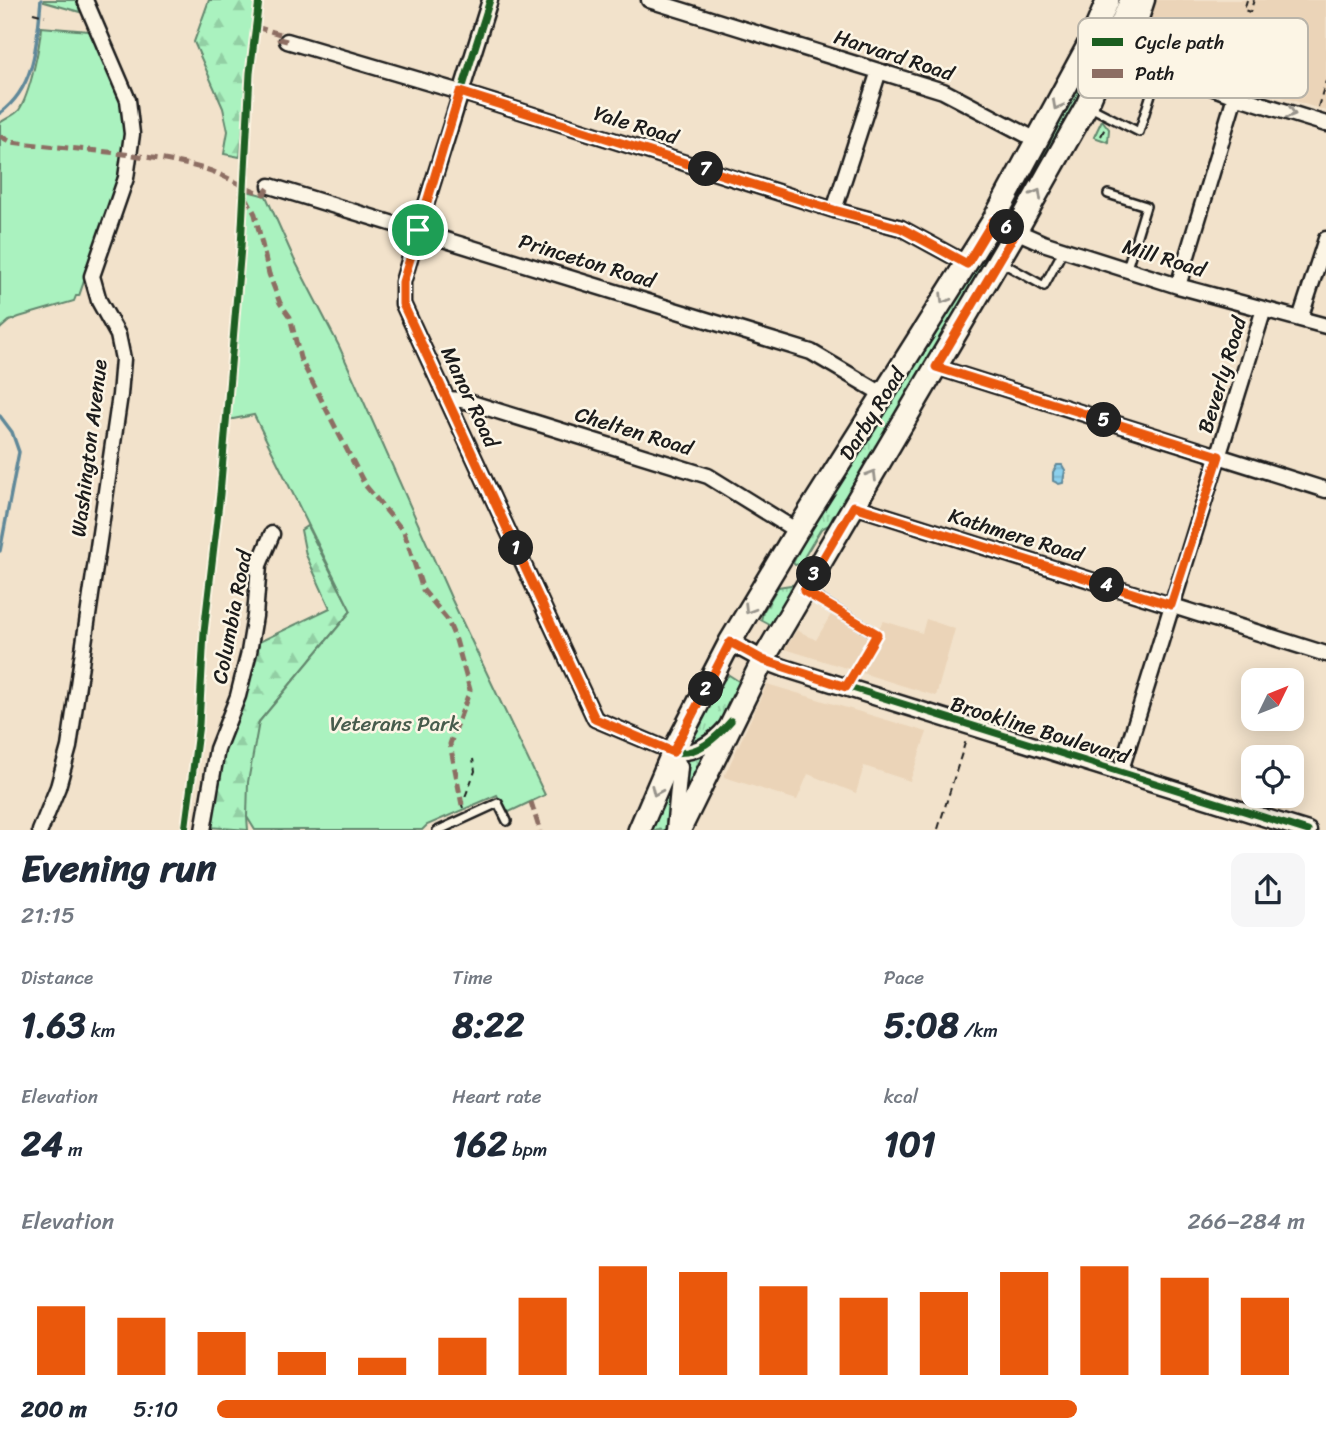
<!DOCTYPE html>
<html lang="en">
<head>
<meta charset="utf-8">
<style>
	:root { --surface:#fff; --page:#f6f6f7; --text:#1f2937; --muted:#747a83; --accent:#ea580c }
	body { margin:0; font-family:Sriracha,sans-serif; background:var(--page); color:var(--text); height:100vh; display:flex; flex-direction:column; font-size:26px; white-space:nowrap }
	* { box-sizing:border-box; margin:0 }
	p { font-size:23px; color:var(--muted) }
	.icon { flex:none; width:38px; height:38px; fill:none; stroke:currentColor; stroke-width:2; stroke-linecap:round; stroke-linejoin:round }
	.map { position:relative; height:830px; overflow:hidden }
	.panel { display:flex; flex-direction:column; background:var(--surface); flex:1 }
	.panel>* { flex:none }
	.needle { width:46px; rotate:47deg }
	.tools { position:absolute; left:1241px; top:668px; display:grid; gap:14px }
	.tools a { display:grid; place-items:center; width:63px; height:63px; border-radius:14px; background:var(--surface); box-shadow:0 4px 18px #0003; font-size:35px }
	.pin { position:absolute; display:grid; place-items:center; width:60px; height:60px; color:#fff; margin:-30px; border:4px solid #fff; border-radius:50%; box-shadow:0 2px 7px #0007 }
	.km { position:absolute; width:35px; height:35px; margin:-18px; border-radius:50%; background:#222; color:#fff; font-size:19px; line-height:35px; text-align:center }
	.round { display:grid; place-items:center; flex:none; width:74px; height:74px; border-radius:14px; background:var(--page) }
	.headline { display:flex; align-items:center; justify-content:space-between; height:119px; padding:0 21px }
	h1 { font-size:38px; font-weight:800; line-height:52px }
	.figures { display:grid; grid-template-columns:repeat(3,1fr); gap:10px; height:119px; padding:7px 21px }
	.figures div { display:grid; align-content:center }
	.figures b { font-size:35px; font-weight:800 }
	.figures small { font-size:19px; font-weight:400 }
	.figures p { font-size:19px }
	.chart { height:196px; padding:14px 21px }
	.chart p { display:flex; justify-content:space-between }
	.chart svg { width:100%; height:126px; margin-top:7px; stroke:var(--accent); stroke-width:6 }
	ul { padding:0 21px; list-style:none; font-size:23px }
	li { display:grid; grid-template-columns:112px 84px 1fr; align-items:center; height:52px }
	li i { height:18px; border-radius:9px; background:var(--accent) }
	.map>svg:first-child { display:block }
	.built { fill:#ebd4b8 }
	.grass { fill:url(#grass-tufts); stroke:#63876e; stroke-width:2 }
	.forest { fill:url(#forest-firs); stroke:#63876e; stroke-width:2 }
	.green { fill:#aaf2bf; stroke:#63876e; stroke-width:2 }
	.water { fill:url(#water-rules); stroke:#5f8899; stroke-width:2 }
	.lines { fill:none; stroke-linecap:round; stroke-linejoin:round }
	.stream { stroke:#5f8899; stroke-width:3.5 }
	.service-casing { stroke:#1c1c1c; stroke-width:12 }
	.minor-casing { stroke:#1c1c1c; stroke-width:19 }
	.tertiary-casing { stroke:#1c1c1c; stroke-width:21 }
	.primary-casing { stroke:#1c1c1c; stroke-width:26 }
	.path { stroke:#1c1c1c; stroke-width:2; stroke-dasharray:7 5; stroke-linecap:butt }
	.service { stroke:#fcf5e5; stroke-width:7 }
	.minor { stroke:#fcf5e5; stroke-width:14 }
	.tertiary { stroke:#fcf5e5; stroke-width:16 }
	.primary { stroke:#fcf5e5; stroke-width:21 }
	.quiet { stroke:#8d6e63; stroke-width:5; stroke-dasharray:10 5; stroke-linecap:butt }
	.cycleway-casing { stroke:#fcf5e5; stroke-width:11 }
	.cycleway { stroke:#1b5e20; stroke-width:7 }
	.oneway { stroke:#97938b }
	.route-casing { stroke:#fff; stroke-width:14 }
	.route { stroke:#ea580c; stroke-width:9 }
	.labels { text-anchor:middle; stroke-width:5; stroke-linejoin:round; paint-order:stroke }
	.street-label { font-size:21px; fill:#1c1c1c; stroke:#fcf5e5 }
	.park-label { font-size:21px; fill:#475c4d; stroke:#fcf5e5 }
	.key { fill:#fcf5e5; stroke:#b9b4a9; stroke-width:2 }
	.key-label { font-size:19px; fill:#1c1c1c }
</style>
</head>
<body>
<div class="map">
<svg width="1326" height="831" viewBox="0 0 1326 831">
	<defs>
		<pattern id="grass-tufts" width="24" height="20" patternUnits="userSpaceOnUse" patternTransform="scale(1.75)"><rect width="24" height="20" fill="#aaf2bf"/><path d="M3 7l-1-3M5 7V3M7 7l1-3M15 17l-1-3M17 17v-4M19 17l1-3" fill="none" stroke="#92cfa4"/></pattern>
		<pattern id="forest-firs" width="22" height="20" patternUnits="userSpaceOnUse" patternTransform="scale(1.75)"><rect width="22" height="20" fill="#aaf2bf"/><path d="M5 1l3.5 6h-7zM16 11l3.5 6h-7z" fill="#92cfa4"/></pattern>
		<pattern id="water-rules" width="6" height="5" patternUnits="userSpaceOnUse" patternTransform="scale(1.75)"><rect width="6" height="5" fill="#8cd0ed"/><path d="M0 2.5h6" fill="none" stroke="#78b2cb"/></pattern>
	</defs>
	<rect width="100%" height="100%" fill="#f2e2cb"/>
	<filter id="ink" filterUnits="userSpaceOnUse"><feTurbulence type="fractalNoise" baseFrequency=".0143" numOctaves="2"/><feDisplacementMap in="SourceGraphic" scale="14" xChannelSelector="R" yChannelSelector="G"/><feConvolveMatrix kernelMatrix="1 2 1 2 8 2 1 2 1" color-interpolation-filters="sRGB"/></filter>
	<g filter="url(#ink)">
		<path class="built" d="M 1152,0 L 1326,0 L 1326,111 L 1150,54 L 1145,44 L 1145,33 Z
			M 833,611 L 873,635 L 884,621 L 922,633 L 926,619 L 955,629 L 936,696 L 785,649 L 797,630 L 816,640 Z
			M 767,684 L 927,732 L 910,781 L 864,766 L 856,793 L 808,774 L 797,800 L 724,777 Z"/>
		<path class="grass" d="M 1094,51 L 1100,54 L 1094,74 L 1024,203 L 1019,199 L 1043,156 Z
			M 990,240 L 1000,245 L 837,521 L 821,529 L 800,564 L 795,565 L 793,563 L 817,514 Z
			M 797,584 L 772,626 L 761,620 L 763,612 L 778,587 Z
			M 729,675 L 743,684 L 712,736 L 684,750 L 717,686 Z
			M 707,752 L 679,809 L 686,760 Z
			M 675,772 L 665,830 L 646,831 Z"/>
		<path class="forest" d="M 44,0 L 78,0 L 80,12 L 44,2 Z
			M 209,0 L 255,0 L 240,157 L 224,154 L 228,131 L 223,108 L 194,42 Z
			M 307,526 L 351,611 L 259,722 L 247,817 L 248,830 L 208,827 L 220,760 L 257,643 L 330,608 L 306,555 L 301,530 Z"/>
		<path class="green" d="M 41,27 L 89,31 C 100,54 116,79 122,104 C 134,158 96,244 79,296 L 76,296 L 74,301 L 19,317 L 9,321 L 0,329 L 0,123 C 5,119 15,115 19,110 C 30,94 40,46 41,27 Z
			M 1102,120 L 1109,129 L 1108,142 L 1094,137 Z
			M 247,191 L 266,196 L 294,259 L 339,346 L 452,600 L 545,795 L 507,813 L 497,795 L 427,825 L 422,830 L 255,830 L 247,817 L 248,782 L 259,722 L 351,611 L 254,415 L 228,420 Z"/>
		<path class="water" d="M 1057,465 L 1062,465 L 1065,470 L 1063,483 L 1059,484 L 1053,481 L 1053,472 Z"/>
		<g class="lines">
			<path class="stream" d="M 0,113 C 36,87 37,41 41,0
				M 0,416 L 12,432 L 19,452 L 0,551"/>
			<g class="service-casing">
				<path id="service" d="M 1090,107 L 1139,132 L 1159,69
					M 1108,194 L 1146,206 L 1127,268
					M 999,261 L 1044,286 L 1064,249
					M 805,591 L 870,630
					M 437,831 L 498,803 L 507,821"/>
			</g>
			<g class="minor-casing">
				<path id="minor" d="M 490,0 L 418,230 L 403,282 L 403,304 L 595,719 L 673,752 C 695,755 712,743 726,727
					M 649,0 L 943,91 L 1038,141
					M 287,41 L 460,92 L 834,210 L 901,228 L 967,264
					M 1103,46 L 1235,96 L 1326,124
					M 1112,49 L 1136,34 L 1147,0
					M 270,186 L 811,352 L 884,395
					M 834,210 L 879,71
					M 993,221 L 1043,243 L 1178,286 L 1326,326
					M 1178,286 L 1235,96
					M 1300,319 L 1326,239
					M 936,367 L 1326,490
					M 448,399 L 462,400 L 708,476 L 797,531
					M 854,506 L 1326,654
					M 673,752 L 680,767 L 674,831
					M 1120,773 L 1264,309
					M 40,831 L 58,787 L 69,747 L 120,395 L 123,359 L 118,335 L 99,301 L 92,276 L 126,178 L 132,134 L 128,100 L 85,0
					M 203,831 L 217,749 L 238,696 L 249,652 L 255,616 L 259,565 L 272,534"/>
			</g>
			<g class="tertiary-casing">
				<path id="tertiary" d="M 730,642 L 763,660 L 784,668 L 1308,831"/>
			</g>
			<g class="primary-casing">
				<path id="primary" d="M 639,831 L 673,752 L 730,642 L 797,531 L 993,221 L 1090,42 L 1108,0
					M 679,831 L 763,660 L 1016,231 L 1087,105 L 1131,0"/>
			</g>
			<path class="path" d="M 1247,0 L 1244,10 L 1250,12 L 1254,0
				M 33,13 L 45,16
				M 1318,107 L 1326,81
				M 1101,136 L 1106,126
				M 853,674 L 873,640
				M 463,808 L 462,805 L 475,771 L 473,759
				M 938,829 L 966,740"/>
			<use href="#service" class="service"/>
			<use href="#minor" class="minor"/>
			<use href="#tertiary" class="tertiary"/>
			<use href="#primary" class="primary"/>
			<path class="quiet" d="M 256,27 L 280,34 L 279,39 L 287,41
				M 0,136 L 11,142 C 76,150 142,152 205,169 C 226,175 243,188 264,194 L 270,186
				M 246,197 L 255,214 L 269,274 L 280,303 L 290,317 L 300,358 L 365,485 L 404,532 L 423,590 L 447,619 L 456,640 L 470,690 L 450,744 L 462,805
				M 531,802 L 540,831"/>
			<g class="cycleway-casing">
				<path id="cycleway" d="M 490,0 L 418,230 L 403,282 L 403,304 L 595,719 L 673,752 C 698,756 716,738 731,721
					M 763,660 L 1308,831
					M 185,831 L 199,724 L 204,632 L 220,494 L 241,247 L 250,73 L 259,0"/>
			</g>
			<use href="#cycleway" class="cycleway"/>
		</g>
		<defs><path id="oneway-chevron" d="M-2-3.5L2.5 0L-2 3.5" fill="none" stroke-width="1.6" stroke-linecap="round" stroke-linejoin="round" transform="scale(1.75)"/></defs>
		<g class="oneway">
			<use href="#oneway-chevron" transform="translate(1057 105) rotate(118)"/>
			<use href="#oneway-chevron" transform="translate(1291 113) rotate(17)"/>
			<use href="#oneway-chevron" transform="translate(1037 194) rotate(-61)"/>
			<use href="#oneway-chevron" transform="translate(944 299) rotate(122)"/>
			<use href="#oneway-chevron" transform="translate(872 475) rotate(-59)"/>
			<use href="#oneway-chevron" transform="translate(749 609) rotate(122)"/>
			<use href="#oneway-chevron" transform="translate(656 791) rotate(114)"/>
		</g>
	</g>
	<g class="lines" filter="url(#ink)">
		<g class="route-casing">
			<path id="route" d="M 460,92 L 834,210 L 901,228 L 967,264 L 993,221 L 1016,232 L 936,367 L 1219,456 L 1171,605 L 854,506 L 804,591 L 877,634 L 846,687 L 763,660 L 730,642 L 673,752 L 595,719 L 403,304 L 403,282 Z"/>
		</g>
		<use href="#route" class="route"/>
	</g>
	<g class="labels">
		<g class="street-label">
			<text transform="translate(894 55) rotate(18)" y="7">Harvard Road</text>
			<text transform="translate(636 125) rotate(17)" y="7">Yale Road</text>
			<text transform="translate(1164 258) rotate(17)" y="7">Mill Road</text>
			<text transform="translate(587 261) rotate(17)" y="7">Princeton Road</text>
			<text transform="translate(1222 375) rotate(-73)" y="7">Beverly Road</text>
			<text transform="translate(470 397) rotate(65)" y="7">Manor Road</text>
			<text transform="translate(872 414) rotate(-58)" y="7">Darby Road</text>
			<text transform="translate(634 431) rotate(17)" y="7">Chelten Road</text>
			<text transform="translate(89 448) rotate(-83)" y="7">Washington Avenue</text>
			<text transform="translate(1016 535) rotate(17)" y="7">Kathmere Road</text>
			<text transform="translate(232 617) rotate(-79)" y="7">Columbia Road</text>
			<text transform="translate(1040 730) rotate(17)" y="7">Brookline Boulevard</text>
		</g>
		<g class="park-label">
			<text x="395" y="731">Veterans Park</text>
		</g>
	</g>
	<rect x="1078" y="18" width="230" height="80" rx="10" class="key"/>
	<rect x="1092" y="38" width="31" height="8" fill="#1b5e20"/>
	<rect x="1092" y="69" width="31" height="9" fill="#8d6e63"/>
	<g class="key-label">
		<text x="1135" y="49">Cycle path</text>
		<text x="1135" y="80">Path</text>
	</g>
</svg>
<div class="tools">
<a><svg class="needle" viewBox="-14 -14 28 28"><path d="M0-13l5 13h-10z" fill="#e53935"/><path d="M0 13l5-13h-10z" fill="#747a83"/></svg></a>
<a><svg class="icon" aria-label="locate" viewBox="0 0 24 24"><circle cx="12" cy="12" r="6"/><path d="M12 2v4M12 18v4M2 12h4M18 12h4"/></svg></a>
</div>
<div class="pin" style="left:418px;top:230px;background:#1e9e55"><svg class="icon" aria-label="arrive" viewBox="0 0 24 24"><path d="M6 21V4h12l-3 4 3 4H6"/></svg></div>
<b class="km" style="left:516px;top:548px">1</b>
<b class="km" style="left:706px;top:689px">2</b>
<b class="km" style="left:814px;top:574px">3</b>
<b class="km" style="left:1107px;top:585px">4</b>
<b class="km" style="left:1104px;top:420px">5</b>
<b class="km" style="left:1007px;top:227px">6</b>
<b class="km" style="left:706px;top:169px">7</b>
</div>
<section class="panel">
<div class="headline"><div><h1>Evening run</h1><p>21:15</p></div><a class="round"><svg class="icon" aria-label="share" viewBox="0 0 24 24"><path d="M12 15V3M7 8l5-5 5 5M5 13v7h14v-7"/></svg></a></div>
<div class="figures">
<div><p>Distance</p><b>1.63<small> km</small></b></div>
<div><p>Time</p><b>8:22</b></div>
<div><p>Pace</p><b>5:08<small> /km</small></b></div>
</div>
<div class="figures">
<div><p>Elevation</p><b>24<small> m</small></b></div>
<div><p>Heart rate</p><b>162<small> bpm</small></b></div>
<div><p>kcal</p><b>101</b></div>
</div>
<div class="chart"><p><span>Elevation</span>266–284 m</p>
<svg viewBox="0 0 160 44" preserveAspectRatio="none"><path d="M5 44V20M15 44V24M25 44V29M35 44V36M45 44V38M55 44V31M65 44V17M75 44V6M85 44V8M95 44V13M105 44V17M115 44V15M125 44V8M135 44V6M145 44V10M155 44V17"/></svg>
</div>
<ul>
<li><b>200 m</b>5:10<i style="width:79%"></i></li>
</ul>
</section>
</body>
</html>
